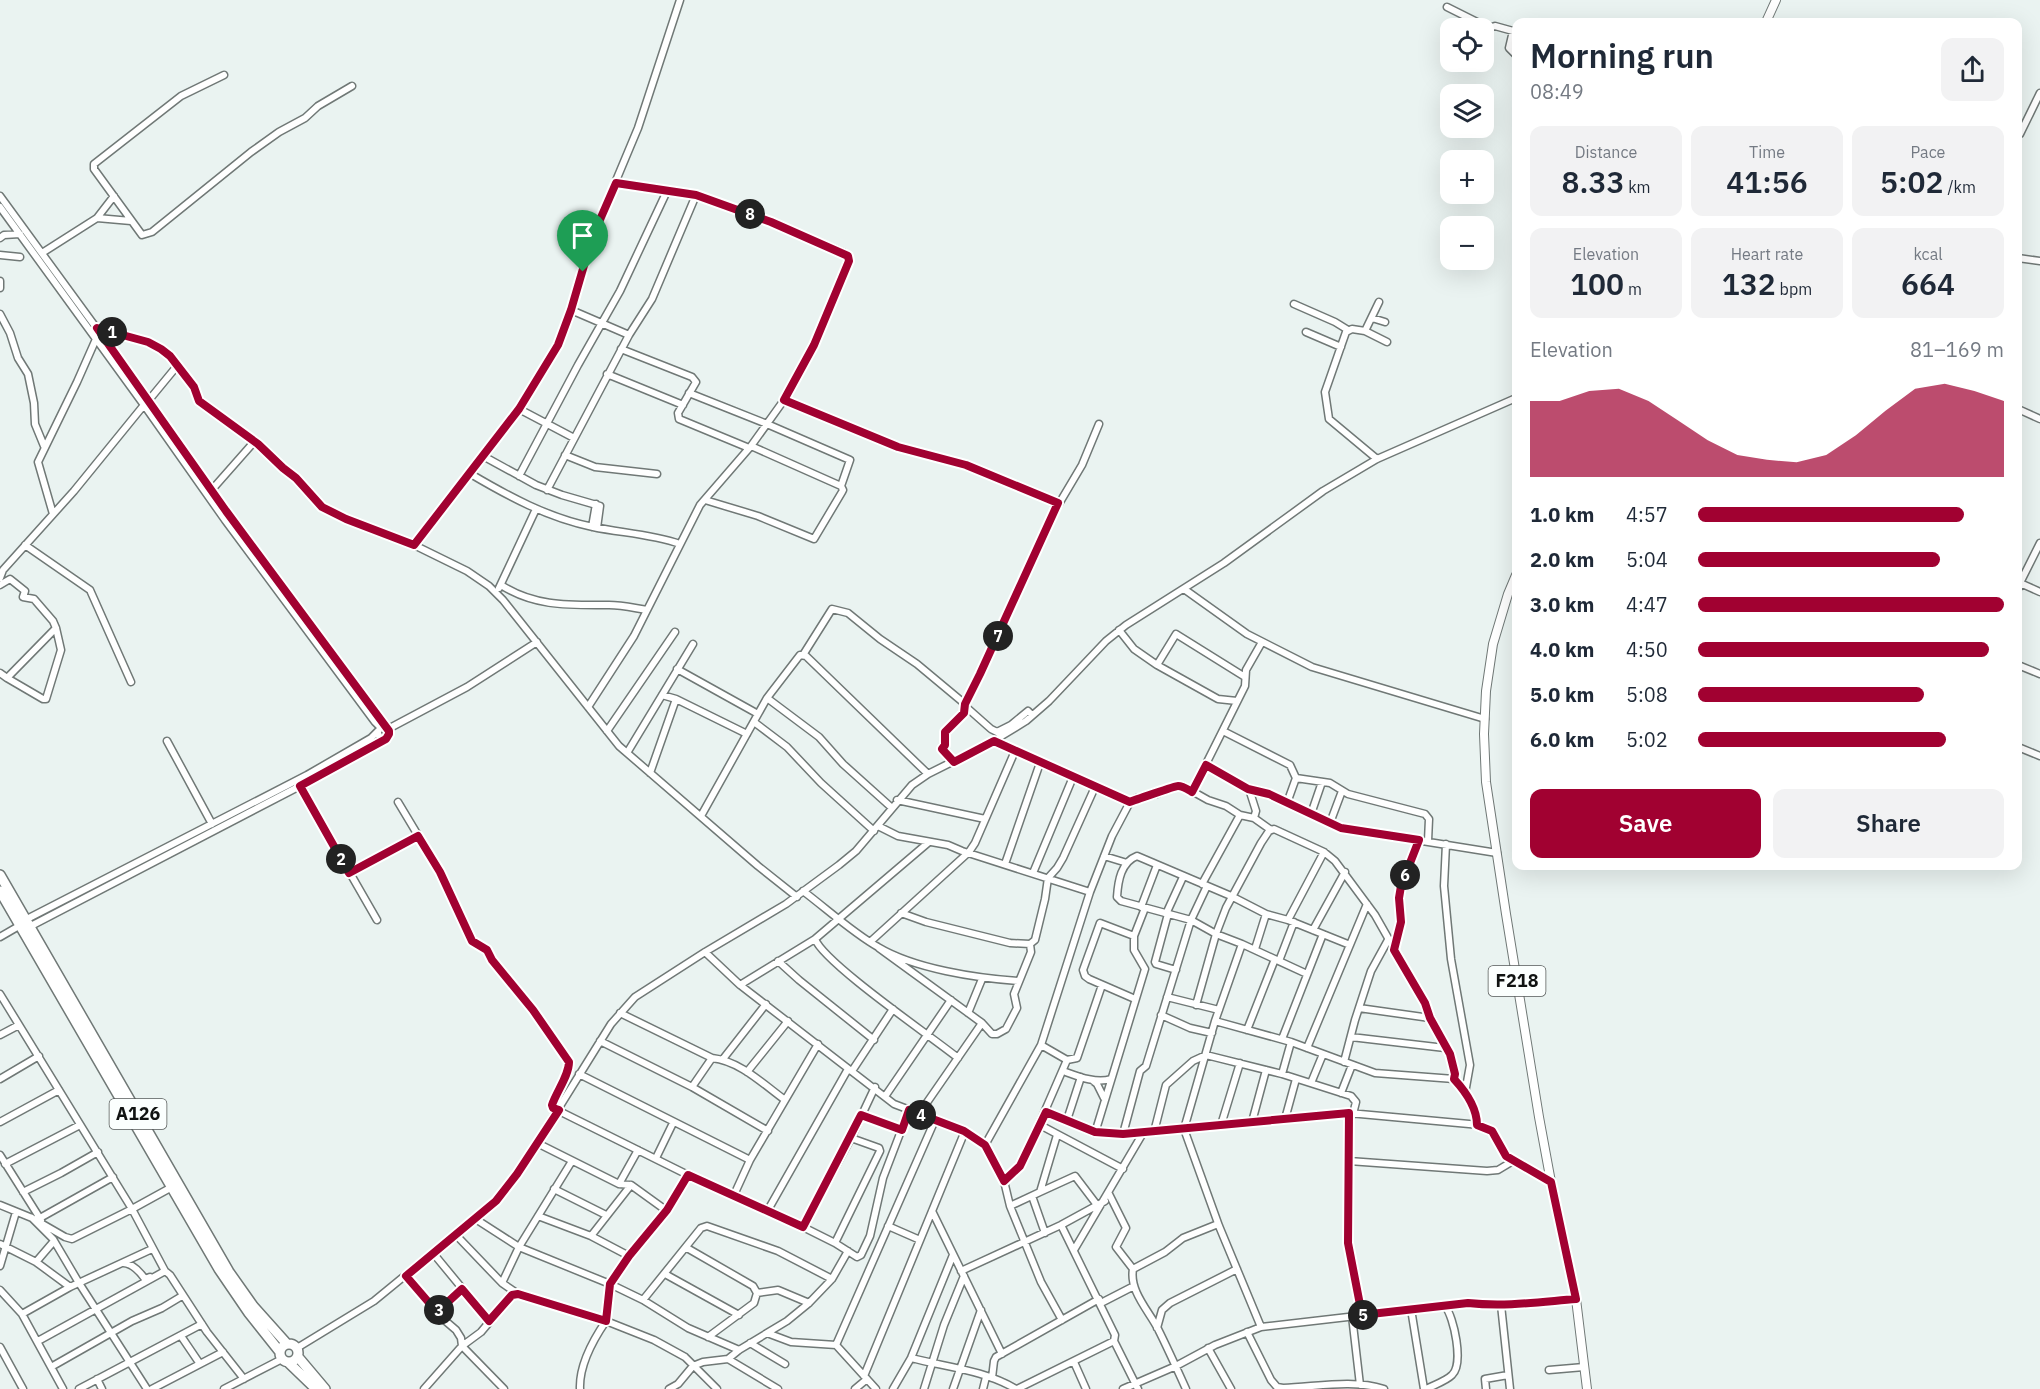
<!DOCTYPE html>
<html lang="en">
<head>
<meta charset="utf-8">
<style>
	:root { --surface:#fff; --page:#f2f2f3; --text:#1f2937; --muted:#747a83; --accent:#a10131 }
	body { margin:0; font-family:"IBM Plex Sans",sans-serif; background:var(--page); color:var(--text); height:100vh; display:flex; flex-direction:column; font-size:22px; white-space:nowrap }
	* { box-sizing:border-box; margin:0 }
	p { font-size:20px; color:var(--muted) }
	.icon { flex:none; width:33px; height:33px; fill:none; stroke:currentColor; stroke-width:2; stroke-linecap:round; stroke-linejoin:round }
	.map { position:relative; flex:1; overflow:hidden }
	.details { position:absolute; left:1512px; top:18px; width:510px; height:852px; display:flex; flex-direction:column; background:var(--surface); border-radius:12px; box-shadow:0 6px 24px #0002 }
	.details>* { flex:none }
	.buttons { position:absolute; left:1440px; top:18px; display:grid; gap:12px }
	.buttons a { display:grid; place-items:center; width:54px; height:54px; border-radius:12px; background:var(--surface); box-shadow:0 6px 24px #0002; font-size:30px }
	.pin { position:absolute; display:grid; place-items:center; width:51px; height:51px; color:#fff; margin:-62px -26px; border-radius:50% 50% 50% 0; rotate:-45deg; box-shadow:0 0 6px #0007 }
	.pin .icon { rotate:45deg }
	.km { position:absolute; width:30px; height:30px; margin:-15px; border-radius:50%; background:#222; color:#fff; font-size:16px; line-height:30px; text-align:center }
	.round { display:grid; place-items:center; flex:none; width:63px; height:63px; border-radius:12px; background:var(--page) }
	.head { display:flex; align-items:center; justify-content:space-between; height:102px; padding:0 18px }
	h1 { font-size:33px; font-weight:600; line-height:45px }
	.metrics { display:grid; grid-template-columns:repeat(3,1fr); gap:9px; height:102px; padding:6px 18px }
	.metrics div { display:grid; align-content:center; border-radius:12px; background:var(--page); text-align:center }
	.metrics b { font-size:30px; font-weight:600 }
	.metrics small { font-size:16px; font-weight:400 }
	.metrics p { font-size:16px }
	.chart { height:168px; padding:12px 18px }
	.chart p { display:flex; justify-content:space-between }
	.chart svg { width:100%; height:108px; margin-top:6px; fill:var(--accent); opacity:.7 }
	.cta { display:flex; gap:12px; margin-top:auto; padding:12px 18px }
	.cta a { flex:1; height:69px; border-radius:12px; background:var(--accent); color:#fff; font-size:24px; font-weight:600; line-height:69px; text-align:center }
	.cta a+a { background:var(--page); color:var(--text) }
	ul { padding:0 18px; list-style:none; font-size:20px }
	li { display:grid; grid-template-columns:96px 72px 1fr; align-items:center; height:45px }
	li i { height:15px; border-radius:8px; background:var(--accent) }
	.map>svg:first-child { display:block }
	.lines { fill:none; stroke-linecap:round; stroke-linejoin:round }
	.minor-casing { stroke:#707876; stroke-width:9 }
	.major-casing { stroke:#707876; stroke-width:10 }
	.highway-casing { stroke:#707876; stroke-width:12 }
	.minor { stroke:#fff; stroke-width:6 }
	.major { stroke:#fff; stroke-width:8 }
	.highway { stroke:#fff; stroke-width:9 }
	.route-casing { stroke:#fff; stroke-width:12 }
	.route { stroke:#a10131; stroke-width:8 }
	.labels { text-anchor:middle; stroke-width:4.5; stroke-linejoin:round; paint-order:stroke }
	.shield { fill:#fbfffe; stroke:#565a59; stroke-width:1.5 }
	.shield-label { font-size:18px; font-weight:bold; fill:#101312 }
</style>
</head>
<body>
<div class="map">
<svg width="2040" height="1389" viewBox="0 0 2040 1389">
	<rect width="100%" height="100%" fill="#eaf3f1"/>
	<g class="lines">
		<g class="minor-casing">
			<path id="minor" d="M 1447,7 L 1489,28 L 1484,48
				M 1489,28 L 1495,26 L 1513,31 L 1509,48 L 1516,55
				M 1474,66 L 1476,62
				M 224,75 L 181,96 L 94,164 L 94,169 L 142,235 L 152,232 L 251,152 L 279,132 L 305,118 L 318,106 L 352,86
				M 2018,135 L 2020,134 L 2040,93
				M 0,196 L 149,400 L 226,511 L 382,721 L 386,728
				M 0,207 L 144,405 L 225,520 L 375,722 L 381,728
				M 97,218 L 131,221
				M 0,238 L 4,235 L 20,234
				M 42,253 L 97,218 L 114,196
				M 0,255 L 20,257
				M 2018,258 L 2040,261
				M 0,281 L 0,288
				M 1294,304 L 1335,322 L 1348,330
				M 571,310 L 629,335
				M 0,314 L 10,333 L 18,358 L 28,374 L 34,403 L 35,424 L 44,446
				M 1372,318 L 1385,322
				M 97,328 L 148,342 L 161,349 L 170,356 L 194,387 L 199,401 L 258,443 L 283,468 L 296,478 L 323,507 L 346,519 L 414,545 L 467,571 L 489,586 L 503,600 L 619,746 L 758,866 L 797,897
				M 1365,331 L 1387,342
				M 1306,332 L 1341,347
				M 621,349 L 692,377 L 696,382 L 678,413 L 679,419 L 749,448
				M 607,374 L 683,405
				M 689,393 L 767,424 L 850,460 L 841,486 L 843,490 L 842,492 L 814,539 L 758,516 L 705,500
				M 149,400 L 177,366
				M 784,400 L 898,447 L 966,465 L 1058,503
				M 519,409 L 574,438
				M 2018,409 L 2040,419
				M 751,446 L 841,486
				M 565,455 L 595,467 L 657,474
				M 483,456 L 536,485 L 562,495 L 600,506 L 597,528
				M 1377,459 L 1329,419 L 1325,392 L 1346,332 L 1352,329 L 1365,331 L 1379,302
				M 469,473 C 508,496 548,518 593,527 C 622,533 651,534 680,544
				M 519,476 L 578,365 L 620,291 L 667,191
				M 547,490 L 629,335 L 652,299 L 696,195
				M 209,493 L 254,442
				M 53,514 L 38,462 L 77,382 L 96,339
				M 592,527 L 596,504
				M 25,545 L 90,590 L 131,682
				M 414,545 L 519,409 L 558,345 L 571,310 L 592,238 L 638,128 L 680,0
				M 0,578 L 3,570 L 74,491 L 144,405
				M 2018,582 L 2020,583 L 2040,543
				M 0,585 L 10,579 L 25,591 L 23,597 L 34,599 L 53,621 L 56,628 L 61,650 L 46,699 L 43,699 L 7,678
				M 501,585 C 535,607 570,605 609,605 C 622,605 634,608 647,610
				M 499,588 L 536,509
				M 1184,589 L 1247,634 L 1312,667 L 1485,719
				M 2018,589 L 2020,583 L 2040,592
				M 1119,630 L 1134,649 L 1157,665 L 1218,699 L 1237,701
				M 803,655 L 832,609 L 848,613 L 880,639 L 917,664 L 965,704
				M 1157,665 L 1176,634 L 1245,677
				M 2018,665 L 2040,674
				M 677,669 L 758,714
				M 0,673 L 7,678 L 56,628
				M 662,695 L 676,699 L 747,734
				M 767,698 L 819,737 L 843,764 L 892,808
				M 965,706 L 991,729 L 997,732 L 1011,725 L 1028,711 L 1032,715
				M 588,707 L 634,636 L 700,505 L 751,446 L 784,400 L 814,345 L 849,262 L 848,256 L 844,253 L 771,222 L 696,195 L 616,183
				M 754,722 L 787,747 L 821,783 L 874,831
				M 388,729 L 467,687 L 537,642
				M 607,731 L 675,632
				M 1223,731 L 1290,765 L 1296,778 L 1287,803
				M 167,741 L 212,824
				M 994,741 L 1130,802
				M 2018,747 L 2040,756
				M 627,753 L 693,644
				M 954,762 L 942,749 L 945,745 L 945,732 L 964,713 L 965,704 L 980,674 L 1050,519 L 1082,465 L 1099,424
				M 1206,765 L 1249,789 L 1269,794 L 1341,828 L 1497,853
				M 650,773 L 676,699
				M 1296,778 L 1330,783 L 1348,794 L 1425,814 L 1429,819 L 1428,841
				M 300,786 L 377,920
				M 1249,789 L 1256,811 L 1254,818 L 1271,830
				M 1192,792 L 1245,686 L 1246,670 L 1262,642
				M 897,800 L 985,819
				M 398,802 L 440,872 L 472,941 L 487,950 L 492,960 L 533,1010 L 569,1062 C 569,1075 557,1091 552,1105 L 553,1108 L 688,1175 L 803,1227 L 835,1243 L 880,1151 L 879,1148 L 851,1138
				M 1311,814 L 1322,782
				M 701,816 L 767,698 L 800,655 L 806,656 L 928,774
				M 1330,823 L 1342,791
				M 878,826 L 898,836 L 948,845 L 962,851 L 1090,892
				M 1446,844 L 1444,886 L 1451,959 L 1470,1065 L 1465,1093
				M 1104,856 L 1127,863
				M 1005,864 L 1040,763
				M 349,873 L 418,835
				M 1033,873 L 1073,777
				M 1202,884 L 1240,815
				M 803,891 C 827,909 853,933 878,947 C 915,969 976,978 1018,981
				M 1141,907 L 1157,865
				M 901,913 L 926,922 L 1010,943 L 1030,944 L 1035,940 L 1045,899 L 1048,878 L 1057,868 L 1063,858 L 1095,787
				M 1166,914 L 1183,877
				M 1168,914 L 1155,962 L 1156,964 L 1176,970
				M 25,920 L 307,775 L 371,738 L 381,728 L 386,728 L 389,732 L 388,738 L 384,739 L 380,738 L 378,733
				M 1288,920 L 1324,852
				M 29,927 L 300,786 L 383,739
				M 1313,930 L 1345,872
				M 1134,936 L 1100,923 L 1083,970 L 1085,976 L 1089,979 L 1135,999
				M 0,937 L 19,926
				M 815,939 C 824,963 932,1037 958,1058
				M 870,942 L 969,852 L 975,843 L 1015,751
				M 1242,944 L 1215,1021 L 1184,1129 L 1219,1226 L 1261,1327
				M 879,948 L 982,1023 L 992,1034 L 997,1034 L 1006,1029 L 1017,1008 L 1014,994 L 1031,952 L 1030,944
				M 1255,949 L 1266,914
				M 1394,949 L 1401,922 L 1399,898 L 1401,886 L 1419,840
				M 705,952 L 740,985 L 894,1104 L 965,1131 L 985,1145 L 1004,1181 L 1010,1206 L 1041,1282 L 1062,1320
				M 778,961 L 799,980 L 874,1040
				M 1279,961 L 1294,922
				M 1307,974 L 1242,944 L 1216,934 L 1191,920 L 1121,901 L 1117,897 C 1118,881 1121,862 1137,856 L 1231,896 L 1266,914 L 1288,920 L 1350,945
				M 740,985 L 815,939 L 929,842
				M 0,994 L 132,1209 L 165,1271 L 170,1275 L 207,1332 L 244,1379
				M 1167,997 L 1219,1010
				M 1196,1005 L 1216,934 L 1226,908 L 1261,843 L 1269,831 L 1274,829 L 1324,852 L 1335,861 L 1375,915 L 1425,1003 C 1432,1025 1457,1058 1454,1079 C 1466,1092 1477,1108 1477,1125
				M 1359,1008 L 1430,1018
				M 620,1013 L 712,1058
				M 968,1013 L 982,979
				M 1161,1015 L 1190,1028 L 1212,1033
				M 1215,1021 L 1291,1042 L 1375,1073 L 1454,1079
				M 1247,1030 L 1275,959
				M 0,1035 L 19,1025
				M 1351,1037 L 1445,1048
				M 1282,1039 L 1323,934
				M 600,1041 L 692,1087 L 768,1131
				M 1041,1045 L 1067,1060 L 1077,1058 L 1102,985
				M 1307,1048 L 1367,904
				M 723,1059 L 766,1004
				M 1344,1062 L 1355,1020 L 1371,971 L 1388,940
				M 852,1071 L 893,1009
				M 1063,1071 C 1077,1076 1096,1084 1111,1079
				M 747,1072 L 788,1021
				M 579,1074 L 750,1160
				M 1282,1074 L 1291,1042
				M 0,1079 L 39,1056
				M 1092,1080 L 1097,1084 L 1104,1098
				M 1311,1083 L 1323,1054
				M 692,1087 L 712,1058 C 740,1061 763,1084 785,1100
				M 1341,1093 L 1352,1065
				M 886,1095 L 951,1000
				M 1046,1112 L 1095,1133 L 1123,1134 L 1349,1113 L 1480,1125 L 1492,1131 L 1506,1156 L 1551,1182
				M 1349,1113 L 1348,1243 L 1362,1315
				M 919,1114 L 982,1023
				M 861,1115 L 902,1130
				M 1285,1119 L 1296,1079
				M 1067,1120 L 1081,1077
				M 0,1122 L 59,1090
				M 1252,1122 L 1266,1070
				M 1040,1125 L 1123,1169
				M 1221,1125 L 1240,1063
				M 1154,1132 L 1166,1085 L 1193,1061 L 1206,1055 L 1282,1074 L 1351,1096 L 1356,1102 L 1353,1114
				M 1095,1133 L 1145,969 L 1134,950 L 1134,936 L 1145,908
				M 1123,1134 L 1140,1071 L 1146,1066 L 1191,920 L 1207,886
				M 537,1143 L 619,1184 L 631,1185 L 667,1211
				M 985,1145 L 1041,1045 L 1090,892 L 1112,836 L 1130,802 L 1137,798 L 1157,794 L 1172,787 L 1183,786 L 1208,800 L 1226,806 L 1240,815 L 1254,818
				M 0,1155 L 41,1220
				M 656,1158 L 673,1123
				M 1349,1161 L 1487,1171 L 1498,1170 L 1513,1161
				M 5,1164 L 80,1125
				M 1004,1181 L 1020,1165 L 1027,1152 L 1067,1060
				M 619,1184 L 638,1150
				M 554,1189 L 606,1215
				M 23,1192 L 61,1173 L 98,1152
				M 1040,1192 L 1075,1176 L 1097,1205
				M 1109,1194 L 1126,1228 L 1116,1247 L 1133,1269
				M 734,1195 L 750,1160 L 818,1044
				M 1032,1196 L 1045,1233
				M 0,1205 L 32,1218 L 65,1237 L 72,1239 L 132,1209 L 172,1187
				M 1010,1206 L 1040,1192 L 1057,1135
				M 768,1210 L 848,1069
				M 932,1211 L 1002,1354
				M 538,1216 L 591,1236 L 629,1256
				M 32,1218 L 53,1239 L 79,1283 L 147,1389
				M 40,1218 L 113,1177
				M 474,1218 L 519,1247 L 610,1284 L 629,1256 L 667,1211 L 688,1175
				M 1061,1225 L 1115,1335 L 1114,1341 L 1138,1389
				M 888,1226 L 920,1240
				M 803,1227 L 851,1138 L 875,1087
				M 456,1235 L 502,1283 L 518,1294 L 606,1321 L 610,1284 L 643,1300 L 688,1328 L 739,1350
				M 591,1236 L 631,1185
				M 835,1243 L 857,1257 L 861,1255 L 870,1236 L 883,1178 L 909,1110
				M 0,1244 L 36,1262 L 70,1287
				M 687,1248 L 753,1286 L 757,1293 L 754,1303 L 708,1337
				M 1074,1250 L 1143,1133
				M 433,1253 L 489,1321
				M 36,1262 L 54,1241
				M 123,1263 C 132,1263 140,1272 145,1279 L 150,1277
				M 0,1266 L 16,1212
				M 961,1271 L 1061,1225 L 1105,1201
				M 665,1274 L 739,1315
				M 406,1276 L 442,1318 L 456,1330 L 461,1338 L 462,1346 L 504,1389
				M 502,1283 L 519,1247 L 572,1161
				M 0,1290 L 22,1314 L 63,1389
				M 757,1293 L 778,1290 L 809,1303
				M 643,1300 L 701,1228 L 707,1226 L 778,1251 L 832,1279
				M 1101,1303 L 1134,1286
				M 1501,1305 L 1510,1389
				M 1411,1309 L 1424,1389
				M 437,1312 L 462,1289
				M 22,1314 L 70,1287 L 152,1249
				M 1352,1316 L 1360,1385
				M 1157,1328 L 1162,1310 L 1170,1303 L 1237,1269
				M 1247,1332 L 1271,1380 L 1277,1387 L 1283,1388 C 1316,1387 1352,1379 1384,1389
				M 767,1333 L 791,1342 L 836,1345 L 876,1389
				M 181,1336 L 200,1364
				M 38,1341 L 165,1271
				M 750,1343 L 785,1364
				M 836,1345 L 935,1120
				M 0,1347 L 23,1389
				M 297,1348 L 374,1301 L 496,1201 L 517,1174 L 537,1143 L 611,1024 L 635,997 L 705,952 L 786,904 L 839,865 L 856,851 L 912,785 L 928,774 L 990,743 L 1026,721 L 1049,701 L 1106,641 L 1126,625 L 1224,563 L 1323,491 L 1377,459 L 1516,398
				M 1208,1348 L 1231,1389
				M 911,1358 C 946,1367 984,1370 1016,1389
				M 728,1359 L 778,1389
				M 1074,1362 L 1086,1389
				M 51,1367 L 132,1321 L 162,1308 L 182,1296
				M 1549,1370 L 1584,1367
				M 864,1376 L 965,1131
				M 992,1378 L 994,1361 L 996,1357 L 1099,1299
				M 97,1379 L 102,1389
				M 79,1389 L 202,1324
				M 152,1389 L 223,1352
				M 224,1389 L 282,1359
				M 424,1389 L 462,1346 L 481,1332 L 512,1295 L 517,1294
				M 580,1389 C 579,1365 593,1340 606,1321 L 654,1340 L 685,1357 L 717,1389
				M 669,1389 L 678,1384 L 693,1366 L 703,1362 L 728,1359 L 739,1350 L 787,1321 L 809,1303 L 832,1279 L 848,1251
				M 855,1389 L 867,1379
				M 893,1389 L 911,1358 L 953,1255
				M 924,1389 L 944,1325 L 964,1276
				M 953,1389 L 981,1310
				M 983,1389 L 986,1377
				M 1017,1389 L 1114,1341
				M 1123,1389 L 1176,1366 L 1215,1345 L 1261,1327 L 1469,1303 C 1504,1308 1540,1302 1576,1299
				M 1186,1389 C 1177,1369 1168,1349 1158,1329 C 1149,1311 1129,1291 1133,1269 L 1165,1252 L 1183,1238 L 1218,1224
				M 1426,1389 C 1434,1385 1446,1381 1452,1375 C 1464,1364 1454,1317 1445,1306
				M 1486,1389 L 1485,1379 L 1508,1375"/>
		</g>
		<g class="major-casing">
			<path id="major" d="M 1766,22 L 1776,0
				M 1516,575 L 1508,594 L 1493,644 L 1486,691 L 1484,734 L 1486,782 L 1506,914 L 1539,1117 L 1551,1182 L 1576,1299 L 1587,1389"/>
		</g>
		<g class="highway-casing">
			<path id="highway" d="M 0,875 L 229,1272 L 253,1306 L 287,1344
				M 0,891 L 219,1269 L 249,1313 L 280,1352
				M280 1353a9 9 0 1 1 18 0a9 9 0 1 1-18 0Z
				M 298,1357 L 325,1389
				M 289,1363 L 316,1389"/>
		</g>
		<use href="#minor" class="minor"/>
		<use href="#major" class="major"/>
		<use href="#highway" class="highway"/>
	</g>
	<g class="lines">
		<g class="route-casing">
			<path id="route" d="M 616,183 L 696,195 L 771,222 L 848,256 L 849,261 L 814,345 L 784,400 L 898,447 L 966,465 L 1058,503 L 980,674 L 965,704 L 964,713 L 945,732 L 945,745 L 942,749 L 954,762 L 994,741 L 1130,802 C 1132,801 1175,786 1178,786 C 1183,786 1187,789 1192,792 L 1206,765 L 1248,789 L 1269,794 L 1341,828 L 1419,840 L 1401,886 L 1399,898 L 1401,922 L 1394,950 L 1425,1003 L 1430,1018 L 1450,1054 L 1455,1074 L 1454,1079 C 1466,1092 1477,1108 1477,1125 L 1492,1131 L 1506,1156 L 1551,1182 L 1576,1299 C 1539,1302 1505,1307 1468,1303 L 1362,1315 L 1348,1243 L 1349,1113 L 1123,1134 L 1095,1132 L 1046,1112 L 1020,1166 L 1004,1181 L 985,1145 L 964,1131 L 909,1110 L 902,1130 L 861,1115 L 803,1227 L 688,1175 L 667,1210 L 629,1256 L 610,1284 L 606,1321 L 518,1294 L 512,1295 L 489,1321 L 462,1289 L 437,1312 L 406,1276 L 496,1201 L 517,1174 L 559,1110 L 553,1108 L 552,1105 C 557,1091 569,1075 569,1062 L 533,1010 L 492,960 L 487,950 L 472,941 L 440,872 L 418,836 L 349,873 L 300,786 L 386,739 L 389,734 L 389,731 L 226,511 L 97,328 L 148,342 L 161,349 L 170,356 L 194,387 L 199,401 L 258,444 L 283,468 L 296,478 L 322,507 L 346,519 L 414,545 L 519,409 L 558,345 L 571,310 L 592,238 Z"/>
		</g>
		<use href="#route" class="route"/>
	</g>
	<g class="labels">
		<g class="shield">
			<rect x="1488.5" y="966" width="57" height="30" rx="4.5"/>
			<rect x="109.5" y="1099" width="57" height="30" rx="4.5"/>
		</g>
		<g class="shield-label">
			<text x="1517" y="987">F218</text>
			<text x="138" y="1120">A126</text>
		</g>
	</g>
</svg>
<div class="buttons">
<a><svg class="icon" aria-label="locate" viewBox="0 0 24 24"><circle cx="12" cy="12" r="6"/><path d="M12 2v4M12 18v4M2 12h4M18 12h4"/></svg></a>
<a><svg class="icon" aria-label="layers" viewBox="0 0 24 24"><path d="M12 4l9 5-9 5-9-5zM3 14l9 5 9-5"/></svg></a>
<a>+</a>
<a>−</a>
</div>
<div class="pin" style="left:583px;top:272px;background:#1e9e55"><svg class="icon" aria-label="arrive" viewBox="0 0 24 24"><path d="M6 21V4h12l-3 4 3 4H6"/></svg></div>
<b class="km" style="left:112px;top:332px">1</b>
<b class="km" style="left:341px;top:859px">2</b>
<b class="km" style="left:439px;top:1310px">3</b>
<b class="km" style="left:921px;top:1115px">4</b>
<b class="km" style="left:1363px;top:1315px">5</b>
<b class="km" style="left:1405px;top:875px">6</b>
<b class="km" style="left:998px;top:636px">7</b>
<b class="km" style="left:750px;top:214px">8</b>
<section class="details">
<div class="head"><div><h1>Morning run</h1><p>08:49</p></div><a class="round"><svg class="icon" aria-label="share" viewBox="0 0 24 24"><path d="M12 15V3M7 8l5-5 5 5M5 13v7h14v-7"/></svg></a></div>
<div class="metrics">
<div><p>Distance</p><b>8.33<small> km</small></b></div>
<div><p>Time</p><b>41:56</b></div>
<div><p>Pace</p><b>5:02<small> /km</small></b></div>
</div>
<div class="metrics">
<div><p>Elevation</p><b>100<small> m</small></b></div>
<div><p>Heart rate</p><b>132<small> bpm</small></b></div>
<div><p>kcal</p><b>664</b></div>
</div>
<div class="chart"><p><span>Elevation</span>81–169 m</p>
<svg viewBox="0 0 160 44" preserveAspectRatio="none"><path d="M0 44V13L10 13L20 9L30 8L40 13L50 21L60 29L70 35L80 37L90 38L100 35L110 27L120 17L130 8L140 6L150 9L160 13V44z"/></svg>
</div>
<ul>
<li><b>1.0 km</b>4:57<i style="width:87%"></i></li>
<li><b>2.0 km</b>5:04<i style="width:79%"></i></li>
<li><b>3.0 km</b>4:47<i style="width:100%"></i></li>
<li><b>4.0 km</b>4:50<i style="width:95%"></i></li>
<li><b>5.0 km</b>5:08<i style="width:74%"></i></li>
<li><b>6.0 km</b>5:02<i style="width:81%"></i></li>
</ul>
<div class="cta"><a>Save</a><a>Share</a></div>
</section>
</div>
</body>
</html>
